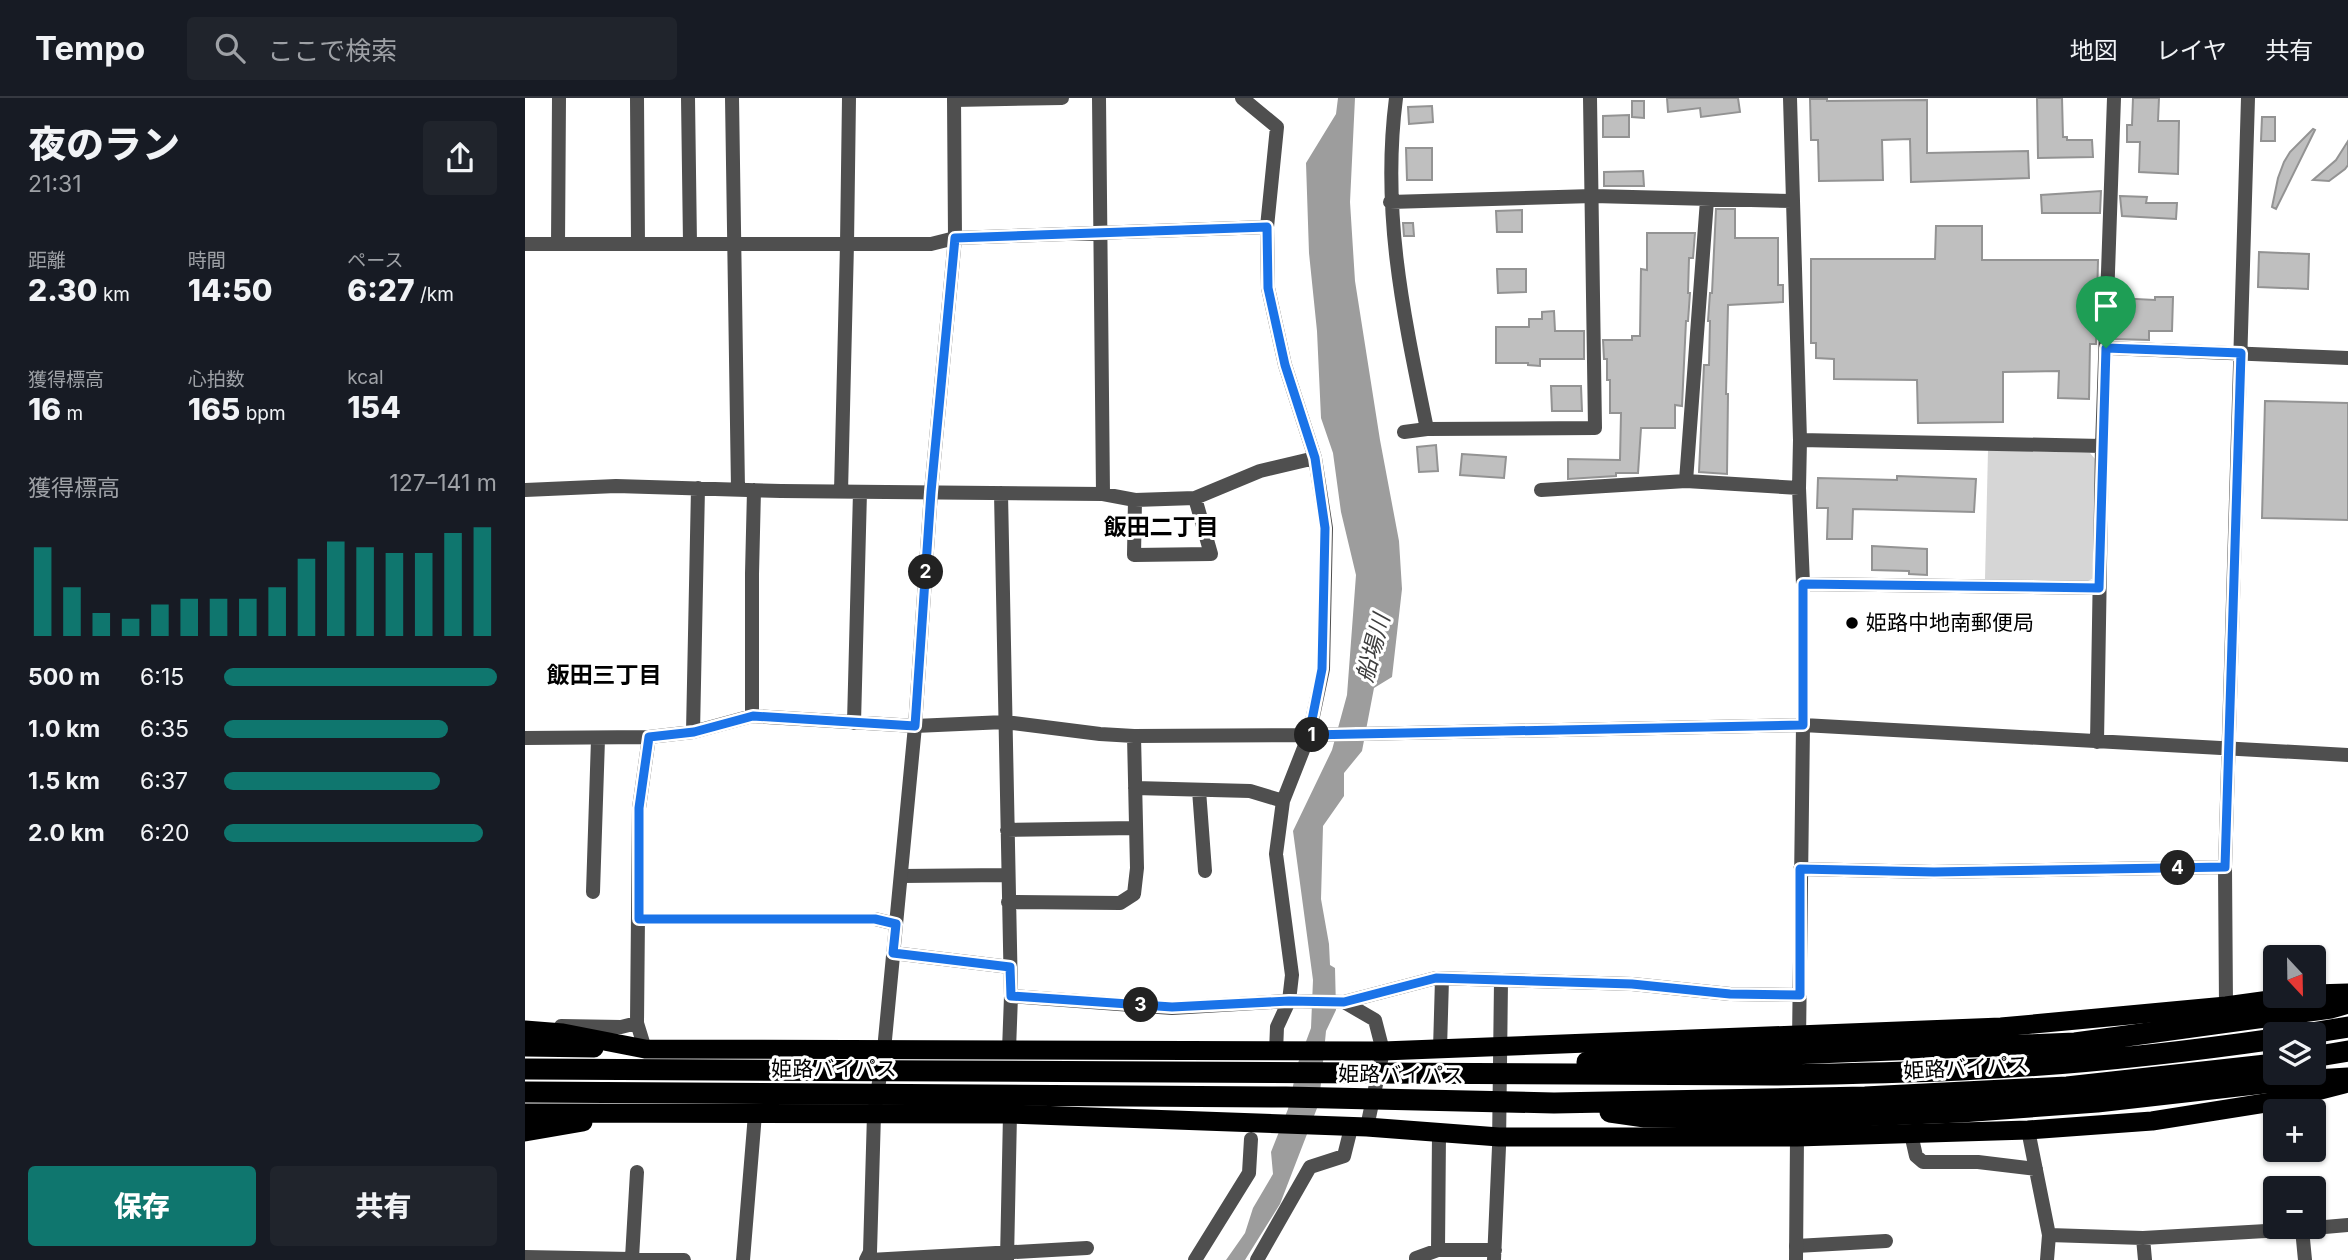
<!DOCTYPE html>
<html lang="ja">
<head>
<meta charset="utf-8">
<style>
	:root { --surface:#171b24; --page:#20242c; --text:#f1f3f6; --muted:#9ea1a6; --line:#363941; --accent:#0f766e }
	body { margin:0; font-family:Inter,"Noto Sans JP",sans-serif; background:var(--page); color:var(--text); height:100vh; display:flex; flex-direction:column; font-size:26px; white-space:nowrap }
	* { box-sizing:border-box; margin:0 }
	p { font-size:23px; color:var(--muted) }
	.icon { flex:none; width:38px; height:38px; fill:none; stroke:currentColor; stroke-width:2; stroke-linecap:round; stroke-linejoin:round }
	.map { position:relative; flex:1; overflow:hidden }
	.side { display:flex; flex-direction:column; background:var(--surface); width:525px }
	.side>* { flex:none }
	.needle { width:46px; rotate:158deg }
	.fabs { position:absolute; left:1738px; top:847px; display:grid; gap:14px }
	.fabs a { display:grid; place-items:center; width:63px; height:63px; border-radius:7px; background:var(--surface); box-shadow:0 2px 5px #0004; font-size:35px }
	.pin { position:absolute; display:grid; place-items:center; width:60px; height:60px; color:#fff; margin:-72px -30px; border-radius:50% 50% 50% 0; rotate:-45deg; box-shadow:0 0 7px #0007 }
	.pin .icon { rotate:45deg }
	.km { position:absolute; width:35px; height:35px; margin:-18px; border-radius:50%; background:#222; color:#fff; font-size:19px; line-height:35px; text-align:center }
	.round { display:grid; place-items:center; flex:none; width:74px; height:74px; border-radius:7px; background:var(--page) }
	.overview { display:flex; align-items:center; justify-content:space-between; height:119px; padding:0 28px }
	h1 { font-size:38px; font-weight:800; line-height:52px }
	.metrics { display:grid; grid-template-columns:repeat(3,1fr); gap:10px; height:119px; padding:7px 28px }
	.metrics div { display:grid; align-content:center }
	.metrics b { font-size:30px; font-weight:800 }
	.metrics small { font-size:19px; font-weight:400 }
	.metrics p { font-size:19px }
	.chart { height:196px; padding:14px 28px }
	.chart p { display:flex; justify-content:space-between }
	.chart svg { width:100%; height:126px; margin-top:7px; stroke:var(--accent); stroke-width:6 }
	.primary-button { display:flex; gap:14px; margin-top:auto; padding:14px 28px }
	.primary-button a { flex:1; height:80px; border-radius:7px; background:var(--accent); color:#fff; font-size:28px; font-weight:800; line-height:80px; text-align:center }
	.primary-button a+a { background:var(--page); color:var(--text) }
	ul { padding:0 28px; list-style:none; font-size:23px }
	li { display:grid; grid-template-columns:112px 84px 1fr; align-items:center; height:52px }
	li i { height:18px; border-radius:9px; background:var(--accent) }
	header { display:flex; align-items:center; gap:42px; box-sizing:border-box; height:98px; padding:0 35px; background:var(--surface); border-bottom:2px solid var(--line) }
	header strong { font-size:33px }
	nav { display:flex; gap:38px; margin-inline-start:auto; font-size:24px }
	.search { width:490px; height:63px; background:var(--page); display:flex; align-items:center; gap:18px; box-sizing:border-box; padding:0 24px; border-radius:7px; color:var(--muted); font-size:26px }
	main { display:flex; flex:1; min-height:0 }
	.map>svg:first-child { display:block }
	.green { fill:#d6d6d6 }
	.water { fill:#9d9d9d }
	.building { fill:#bfbfbf; stroke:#939393; stroke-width:2 }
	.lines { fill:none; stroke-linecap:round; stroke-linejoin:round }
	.minor { stroke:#4f4f4f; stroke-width:14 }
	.tertiary { stroke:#4f4f4f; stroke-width:14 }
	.trunk { stroke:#000; stroke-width:19 }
	.motorway { stroke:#000; stroke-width:21 }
	.route-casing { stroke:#fff; stroke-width:14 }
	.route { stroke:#1a73e8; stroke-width:9 }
	.poi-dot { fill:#000; stroke:#fff; stroke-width:2.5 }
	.labels { text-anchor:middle; stroke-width:6; stroke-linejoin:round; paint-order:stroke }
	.poi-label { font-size:21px; fill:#000; stroke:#fff; text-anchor:start }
	.street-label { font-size:21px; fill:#000; stroke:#fff }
	.neighbourhood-label { font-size:23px; font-weight:bold; fill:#000; stroke:#fff }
	.water-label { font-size:23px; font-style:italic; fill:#3e3e3e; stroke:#fff }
</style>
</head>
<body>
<header>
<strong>Tempo</strong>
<div class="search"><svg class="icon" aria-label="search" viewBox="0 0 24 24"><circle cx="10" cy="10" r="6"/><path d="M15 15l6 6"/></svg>ここで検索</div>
<nav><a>地図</a><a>レイヤ</a><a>共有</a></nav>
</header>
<main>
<section class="side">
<div class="overview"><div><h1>夜のラン</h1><p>21:31</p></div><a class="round"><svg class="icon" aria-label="share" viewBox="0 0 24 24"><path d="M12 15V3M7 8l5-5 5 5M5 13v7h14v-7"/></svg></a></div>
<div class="metrics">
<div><p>距離</p><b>2.30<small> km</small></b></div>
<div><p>時間</p><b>14:50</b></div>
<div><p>ペース</p><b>6:27<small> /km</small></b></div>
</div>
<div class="metrics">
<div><p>獲得標高</p><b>16<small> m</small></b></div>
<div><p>心拍数</p><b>165<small> bpm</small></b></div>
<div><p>kcal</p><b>154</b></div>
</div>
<div class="chart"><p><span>獲得標高</span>127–141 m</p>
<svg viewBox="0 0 160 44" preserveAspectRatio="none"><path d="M5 44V13M15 44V27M25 44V36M35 44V38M45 44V33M55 44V31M65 44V31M75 44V31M85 44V27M95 44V17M105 44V11M115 44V13M125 44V15M135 44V15M145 44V8M155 44V6"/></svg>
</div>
<ul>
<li><b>500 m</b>6:15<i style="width:100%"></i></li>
<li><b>1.0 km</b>6:35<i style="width:82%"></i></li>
<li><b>1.5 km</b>6:37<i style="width:79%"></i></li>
<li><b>2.0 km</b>6:20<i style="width:95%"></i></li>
</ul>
<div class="primary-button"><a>保存</a><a>共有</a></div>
</section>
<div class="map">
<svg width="1823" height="1162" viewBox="0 0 1823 1162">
	<rect width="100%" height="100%" fill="#fff"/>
	<path class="green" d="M 1463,352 L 1565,355 L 1571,362 L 1569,480 L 1563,483 L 1460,481 Z"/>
	<path class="water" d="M 813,0 L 830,0 L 825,104 L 830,183 L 855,342 L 874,443 L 877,491 L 867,579 L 849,590 L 837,653 L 819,675 L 819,698 L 798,728 L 796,801 L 804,846 L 805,867 L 810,870 L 811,912 L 801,933 L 794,1005 L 755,1106 L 720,1162 L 701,1162 L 720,1135 L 728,1110 L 748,1076 L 746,1054 L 763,1011 L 773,965 L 786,930 L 788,882 L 768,733 L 807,652 L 822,597 L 831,477 L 816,414 L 808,355 L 796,320 L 792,233 L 784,155 L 781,65 L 811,16 Z"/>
	<path class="building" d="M 1142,0 L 1213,0 L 1215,14 L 1176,19 L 1175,10 L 1143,14 Z
		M 1512,0 L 1537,0 L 1538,39 L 1542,39 L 1542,42 L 1567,42 L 1568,59 L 1513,60 Z
		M 1608,0 L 1634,0 L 1633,23 L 1654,23 L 1653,76 L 1614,74 L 1615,44 L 1602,44 L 1602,27 L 1607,27 Z
		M 1285,1 L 1302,1 L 1302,3 L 1402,2 L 1402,55 L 1503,53 L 1504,80 L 1386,84 L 1385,41 L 1357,42 L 1358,82 L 1294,83 L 1293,42 L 1286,42 Z
		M 1107,3 L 1119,3 L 1119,20 L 1107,19 Z
		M 907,8 L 908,24 L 884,26 L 883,9 Z
		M 1104,17 L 1104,39 L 1078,39 L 1078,18 Z
		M 1737,19 L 1750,19 L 1750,43 L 1736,43 Z
		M 1788,31 L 1790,32 L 1751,111 L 1747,109 L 1753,80 L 1759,64 L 1765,54 Z
		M 1823,43 L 1823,67 L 1820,71 L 1804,83 L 1788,82 L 1811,62 Z
		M 881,50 L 907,50 L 907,82 L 882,82 Z
		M 1118,73 L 1119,88 L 1079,88 L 1079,74 Z
		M 1576,93 L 1575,115 L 1517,115 L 1516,97 Z
		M 1595,98 L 1622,99 L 1621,105 L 1652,105 L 1651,121 L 1597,118 Z
		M 1191,111 L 1210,111 L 1210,140 L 1253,140 L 1253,187 L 1258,187 L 1258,204 L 1203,207 L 1201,296 L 1203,296 L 1202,376 L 1174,374 L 1179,267 L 1184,267 L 1185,223 L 1183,223 L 1185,195 L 1187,195 Z
		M 997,112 L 997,134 L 972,134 L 971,113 Z
		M 878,125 L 888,125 L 889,138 L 879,138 Z
		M 1411,128 L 1457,128 L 1457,162 L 1573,162 L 1571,246 L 1565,246 L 1564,301 L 1533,300 L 1534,273 L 1478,274 L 1478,324 L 1393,325 L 1392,282 L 1309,281 L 1309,261 L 1291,260 L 1291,245 L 1286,245 L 1286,161 L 1410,161 Z
		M 1122,135 L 1170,135 L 1168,160 L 1164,160 L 1163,195 L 1165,195 L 1163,223 L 1161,223 L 1157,308 L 1150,307 L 1150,330 L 1116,330 L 1113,375 L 1091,375 L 1091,378 L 1043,381 L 1043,361 L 1095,362 L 1096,315 L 1085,315 L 1085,282 L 1082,282 L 1082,261 L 1079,261 L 1078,242 L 1107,242 L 1107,238 L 1115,238 L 1116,171 L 1122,172 Z
		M 1734,154 L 1784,156 L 1783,191 L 1733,189 Z
		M 972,171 L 1001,171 L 1001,194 L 973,195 Z
		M 1630,199 L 1648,199 L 1647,233 L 1624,233 L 1624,242 L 1590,241 L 1592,200 L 1630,202 Z
		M 1029,213 L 1030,233 L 1059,233 L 1059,261 L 1015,261 L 1015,268 L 1003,267 L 1003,265 L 971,265 L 971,229 L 1004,229 L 1004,221 L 1017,221 L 1017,214 Z
		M 1026,288 L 1056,288 L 1057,313 L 1027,313 Z
		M 1740,303 L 1823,305 L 1823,422 L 1737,420 Z
		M 911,347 L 913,373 L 894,374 L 892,349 Z
		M 937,356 L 981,359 L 979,380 L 935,377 Z
		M 1372,378 L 1451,381 L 1449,414 L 1328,411 L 1327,441 L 1302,441 L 1303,410 L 1292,410 L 1293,380 L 1372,382 Z
		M 1347,448 L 1402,451 L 1402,477 L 1384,476 L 1384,473 L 1347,472 Z"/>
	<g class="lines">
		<path class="minor" d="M 112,0 L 113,146
			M 163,0 L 165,146
			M 207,0 L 213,391
			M 574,0 L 578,396
			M 717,0 L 752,29 L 742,129 L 743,190 L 760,267 L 790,360 L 801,430 L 798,571 L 784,637 L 758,703 L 751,756 L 767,877 L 764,903 L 752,929 L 751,954
			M 871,0 C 856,115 879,219 902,331
			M 1265,0 L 1275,342 L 1274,390 L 1278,486 L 1278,627 L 1274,943
			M 429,2 L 537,0
			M 1182,102 L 1161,383 L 1274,390
			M 865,104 L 1068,98 L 1267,103
			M 0,146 L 406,146 L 430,140 L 742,129
			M 33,146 L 34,0
			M 1582,250 L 1823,260
			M 879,334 L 902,331 L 1070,330 L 1065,0
			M 1275,342 L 1577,348
			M 0,392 L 91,388 L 256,393 L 578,396 L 610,402 L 670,400 L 735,373 L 790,360
			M 1016,392 L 1161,383
			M 316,394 L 322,146 L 324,0
			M 476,395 L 486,898 L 484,952
			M 610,402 L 609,457 L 686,456 L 670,400
			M 1278,486 L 1574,490
			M 227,618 L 227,476 L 229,392
			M 329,625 L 335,394
			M 168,634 L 173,390
			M 0,640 L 124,639 L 168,634 L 227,618 L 390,628 L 480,624 L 575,636 L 609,638 L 784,637 L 1278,627 L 1823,657
			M 1572,644 L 1577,348 L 1589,0
			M 610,690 L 725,693 L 758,703
			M 674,692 L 680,773
			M 482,732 L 611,730
			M 1275,771 L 1408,774 L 1700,769
			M 376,778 L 483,777
			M 68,794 L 73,641
			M 483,804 L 595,805 L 609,796 L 612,770 L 609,638
			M 114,821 L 350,821 L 371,826
			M 368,855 L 485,869
			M 486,898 L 647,910 L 764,903 L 819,904 L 911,880 L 1107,886 L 1205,896 L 1275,897
			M 819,904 L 850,922 L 858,953 L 842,1029
			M 1701,908 L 1700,769 L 1723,0
			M 36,928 L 96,929 L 112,925
			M 120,951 L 112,925 L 114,710 L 124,639
			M 915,951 L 917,881
			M 1503,1032 L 1524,1137 L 1522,1162
			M 1386,1036 L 1391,1058 L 1398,1064 L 1453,1064 L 1511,1071
			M 1777,1131 L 1823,1127
			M 1524,1137 L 1618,1140 L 1777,1131 L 1780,1162
			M 1618,1140 L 1620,1162
			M 1271,1148 L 1361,1143
			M 913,1152 L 970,1152
			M 0,1159 L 159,1162
			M 107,1160 L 112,1074
			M 482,1161 L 485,1016
			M 218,1162 L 230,1016
			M 345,1162 L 562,1150
			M 670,1162 L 724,1075 L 726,1041
			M 732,1162 L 785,1069 L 819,1058 L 826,1030
			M 891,1162 L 891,1160 L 913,1152 L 914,1035
			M 969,1162 L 974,1049 L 976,883"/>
		<path class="tertiary" d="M 341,1162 L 345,1154 L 349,1016 L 359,952 L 390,628 L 406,394 L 430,140 L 429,0
			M 1271,1162 L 1272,1039"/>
		<path class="trunk" d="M 1788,896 L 1823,895
			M 0,932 L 38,935 L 120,951 L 858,953 L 1476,929 L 1701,908 L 1773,898
			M 0,949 L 69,950
			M 0,1015 L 485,1016 L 842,1029 L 974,1039 L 1272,1039 L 1503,1032 L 1627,1023 L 1753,1003 L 1819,986
			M 0,1034 L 58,1024"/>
		<path class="motorway" d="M 1780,936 L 1823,929
			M 1788,959 L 1823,953
			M 1062,964 L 1550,945 L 1806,910 L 1823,905
			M 0,971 L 1250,977 C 1312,976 1374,975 1436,972 C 1542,967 1646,956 1750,941
			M 0,994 L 761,999 L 1029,1005 L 1340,999 L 1542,989 L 1750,966
			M 1085,1014 L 1120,1019 L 1254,1021 L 1436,1014 L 1572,1004 L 1739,985 L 1823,980"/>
	</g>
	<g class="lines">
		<g class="route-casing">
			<path id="route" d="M 742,129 L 743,190 L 760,267 L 790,360 L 800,430 L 797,571 L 784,637 L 1278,627 L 1278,486 L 1574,490 L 1581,250 L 1716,255 L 1700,769 L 1409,774 L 1275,771 L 1275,897 L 1205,896 L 1107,886 L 911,880 L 819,904 L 764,903 L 647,909 L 486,898 L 485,869 L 368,855 L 371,826 L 350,821 L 114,821 L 114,710 L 124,639 L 169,634 L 228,618 L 390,628 L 406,394 L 430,140 Z"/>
		</g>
		<use href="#route" class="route"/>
	</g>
	<circle class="poi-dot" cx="1327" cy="525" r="7"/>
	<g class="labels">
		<g class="poi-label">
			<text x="1341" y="532">姫路中地南郵便局</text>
		</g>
		<g class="street-label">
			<text transform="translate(1441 970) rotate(-3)" y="7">姫路バイパス</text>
			<text x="309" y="978">姫路バイパス</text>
			<text transform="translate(876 977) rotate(1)" y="7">姫路バイパス</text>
		</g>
		<g class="neighbourhood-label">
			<text x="636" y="437">飯田二丁目</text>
			<text x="79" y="585">飯田三丁目</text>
		</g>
		<g class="water-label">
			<text transform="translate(848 550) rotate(-75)" y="8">船場川</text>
		</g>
	</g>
</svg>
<div class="fabs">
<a><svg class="needle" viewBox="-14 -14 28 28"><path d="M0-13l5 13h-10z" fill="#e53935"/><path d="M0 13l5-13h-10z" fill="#9ea1a6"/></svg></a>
<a><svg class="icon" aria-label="layers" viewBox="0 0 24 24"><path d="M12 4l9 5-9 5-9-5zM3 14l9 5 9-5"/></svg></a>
<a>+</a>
<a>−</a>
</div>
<div class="pin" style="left:1581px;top:250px;background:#1e9e55"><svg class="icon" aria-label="arrive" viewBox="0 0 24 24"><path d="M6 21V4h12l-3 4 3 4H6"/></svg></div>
<b class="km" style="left:787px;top:637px">1</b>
<b class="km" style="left:401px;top:474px">2</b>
<b class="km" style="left:616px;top:907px">3</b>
<b class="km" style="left:1653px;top:770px">4</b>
</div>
</main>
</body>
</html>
